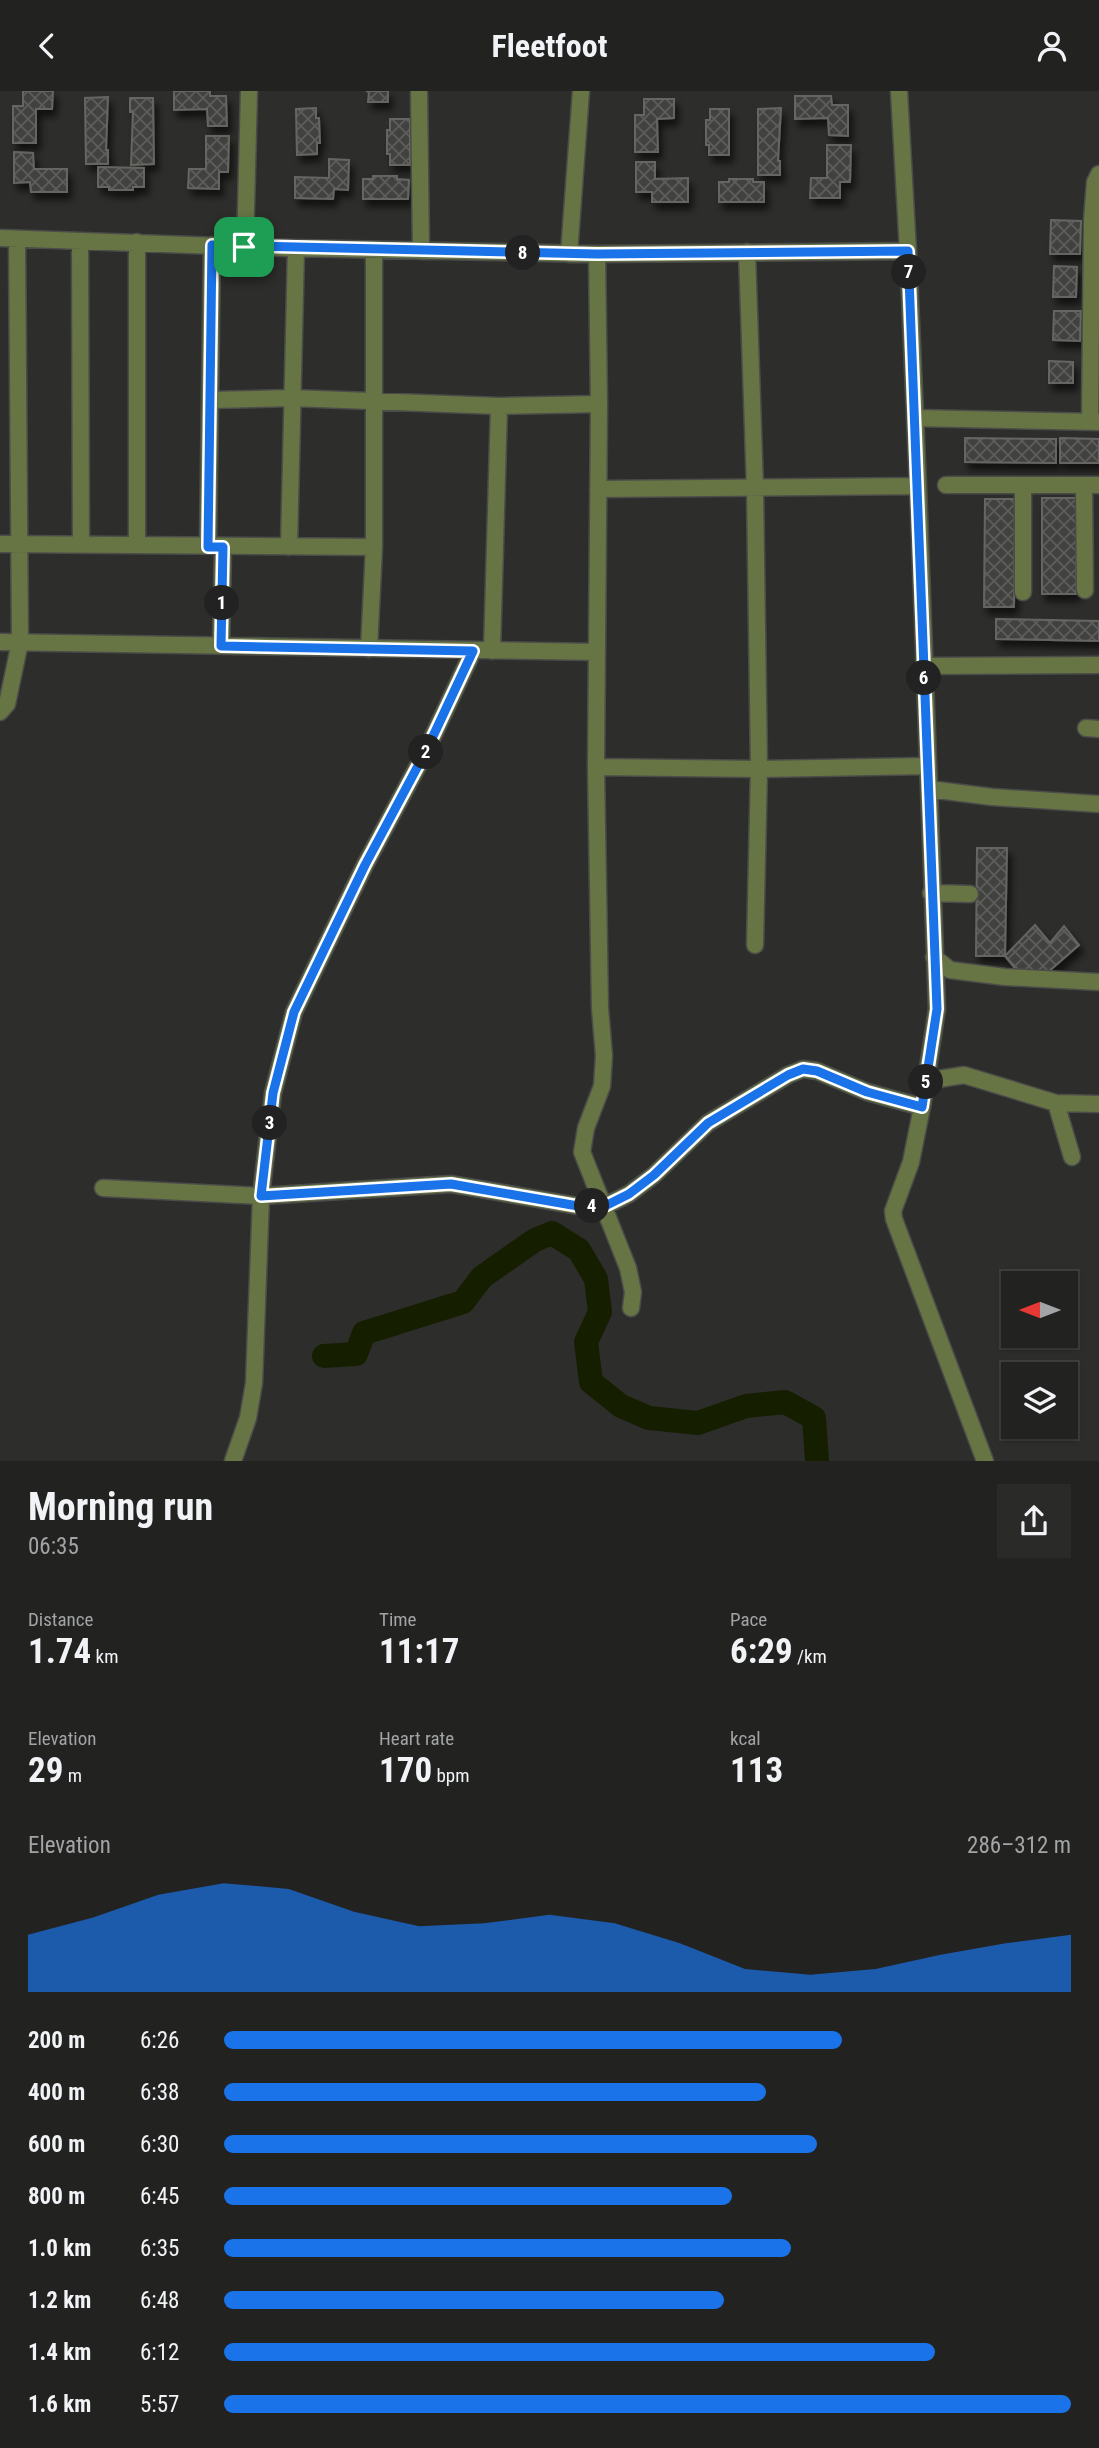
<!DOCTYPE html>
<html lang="en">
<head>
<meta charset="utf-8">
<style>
	:root { --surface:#222220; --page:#2a2a29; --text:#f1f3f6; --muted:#a2a4a5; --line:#3f3f3e; --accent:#1a73e8 }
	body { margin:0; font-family:"Roboto Condensed",sans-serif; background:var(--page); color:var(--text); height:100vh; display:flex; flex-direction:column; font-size:26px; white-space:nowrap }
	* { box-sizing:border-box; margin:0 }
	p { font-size:23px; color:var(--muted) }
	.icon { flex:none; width:38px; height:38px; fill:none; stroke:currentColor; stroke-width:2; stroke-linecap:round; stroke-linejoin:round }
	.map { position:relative; height:1370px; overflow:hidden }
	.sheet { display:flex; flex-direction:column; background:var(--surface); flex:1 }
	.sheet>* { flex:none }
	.needle { width:46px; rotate:270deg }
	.tools { position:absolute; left:1001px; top:1180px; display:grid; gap:14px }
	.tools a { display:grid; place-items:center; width:77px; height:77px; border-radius:0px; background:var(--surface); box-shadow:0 2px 5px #0004,0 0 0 2px var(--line); font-size:35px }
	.pin { position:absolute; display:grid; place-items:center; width:60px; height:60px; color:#fff; margin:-30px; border-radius:14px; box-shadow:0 4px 10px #0006 }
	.km { position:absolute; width:35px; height:35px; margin:-18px; border-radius:50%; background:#222; color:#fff; font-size:19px; line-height:35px; text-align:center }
	.round { display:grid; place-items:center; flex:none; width:74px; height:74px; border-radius:0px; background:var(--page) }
	.head { display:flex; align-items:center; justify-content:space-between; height:119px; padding:0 28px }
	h1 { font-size:38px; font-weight:700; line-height:52px }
	.stats { display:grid; grid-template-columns:repeat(3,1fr); gap:10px; height:119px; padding:7px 28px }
	.stats div { display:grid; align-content:center }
	.stats b { font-size:35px; font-weight:700 }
	.stats small { font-size:19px; font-weight:400 }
	.stats p { font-size:19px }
	.chart { height:196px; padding:14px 28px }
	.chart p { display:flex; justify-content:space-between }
	.chart svg { width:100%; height:126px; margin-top:7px; fill:var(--accent); opacity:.7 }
	ul { padding:0 28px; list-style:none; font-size:23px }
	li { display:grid; grid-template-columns:112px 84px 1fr; align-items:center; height:52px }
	li i { height:18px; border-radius:9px; background:var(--accent) }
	header { display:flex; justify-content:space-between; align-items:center; height:91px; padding:0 28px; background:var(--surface); font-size:32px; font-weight:700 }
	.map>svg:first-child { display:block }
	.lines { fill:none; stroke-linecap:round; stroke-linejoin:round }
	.river { stroke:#161e00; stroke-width:24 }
	.building { fill:url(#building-cross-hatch); stroke:#656662; stroke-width:2; filter:url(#shadow) }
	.minor-casing { stroke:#4b4c49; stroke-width:19 }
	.minor { stroke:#677444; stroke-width:16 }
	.route-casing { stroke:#fff; stroke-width:14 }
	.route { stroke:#1a73e8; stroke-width:9 }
</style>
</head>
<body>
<header><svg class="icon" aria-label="back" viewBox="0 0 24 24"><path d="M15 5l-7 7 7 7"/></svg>Fleetfoot<svg class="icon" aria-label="person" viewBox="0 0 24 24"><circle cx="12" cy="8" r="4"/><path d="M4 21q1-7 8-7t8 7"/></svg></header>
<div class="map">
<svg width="1099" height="1370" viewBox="0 0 1099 1370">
	<defs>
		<pattern id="building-cross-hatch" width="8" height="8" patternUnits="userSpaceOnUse" patternTransform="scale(1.75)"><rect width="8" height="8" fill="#41423f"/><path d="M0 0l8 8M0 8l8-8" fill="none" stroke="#5d5d5b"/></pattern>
		<filter id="shadow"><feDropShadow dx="4" dy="7" stdDeviation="3.5" flood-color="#0009"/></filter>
	</defs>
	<rect width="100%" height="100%" fill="#2d2e2b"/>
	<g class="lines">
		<path class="river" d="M 324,1265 L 356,1263 L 364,1242 L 463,1211 L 482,1186 L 535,1149 L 552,1142 L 579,1159 L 596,1188 L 600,1221 L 586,1251 L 591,1291 L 621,1315 L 649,1327 L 698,1332 L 746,1315 L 785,1311 L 814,1327 L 817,1370"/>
	</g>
	<path class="building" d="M 23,0 L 53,0 L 52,18 L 36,18 L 36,52 L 13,52 L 13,15 L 23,15 Z
		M 174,0 L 210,0 L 210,5 L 226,5 L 227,35 L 208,35 L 207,18 L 174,19 Z
		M 388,0 L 388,11 L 368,11 L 369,1 L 366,0 Z
		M 795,5 L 831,5 L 832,14 L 848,14 L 848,45 L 829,44 L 828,27 L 795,28 Z
		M 108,6 L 106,59 L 108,59 L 108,73 L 86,73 L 85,7 Z
		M 130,7 L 153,7 L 154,73 L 131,74 L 133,21 L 130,21 Z
		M 644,8 L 674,8 L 674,27 L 657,28 L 658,61 L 635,61 L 635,24 L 644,24 Z
		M 316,17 L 316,27 L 319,27 L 320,52 L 317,52 L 317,63 L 297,64 L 296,18 Z
		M 781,17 L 778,70 L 780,70 L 780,84 L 758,84 L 758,18 Z
		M 710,18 L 729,18 L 729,64 L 709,64 L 709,54 L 706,54 L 706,29 L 710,29 Z
		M 390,28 L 410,28 L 410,74 L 390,74 L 390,63 L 387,63 L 387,39 L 390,39 Z
		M 206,45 L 229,45 L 228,81 L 219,81 L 219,98 L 188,97 L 189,78 L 206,78 Z
		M 827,54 L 851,54 L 850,91 L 840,91 L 840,107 L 810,107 L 811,87 L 827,87 Z
		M 14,61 L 33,62 L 34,78 L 67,78 L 67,101 L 31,101 L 30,91 L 14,92 Z
		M 329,68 L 349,69 L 348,99 L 334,98 L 333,108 L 295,107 L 295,86 L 329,87 Z
		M 636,71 L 655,71 L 655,88 L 688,87 L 688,111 L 652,111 L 652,101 L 636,101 Z
		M 98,76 L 144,77 L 144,96 L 133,96 L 133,99 L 109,99 L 109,96 L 98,96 Z
		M 373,85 L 397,85 L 397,88 L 409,89 L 408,108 L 363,108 L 363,88 L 373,88 Z
		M 729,88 L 753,88 L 753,91 L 764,91 L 764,111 L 719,111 L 719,91 L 729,91 Z
		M 1051,129 L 1081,130 L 1080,163 L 1050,163 Z
		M 1054,175 L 1077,176 L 1076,206 L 1053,206 Z
		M 1054,220 L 1081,220 L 1080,250 L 1053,249 Z
		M 1049,270 L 1073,271 L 1073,292 L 1049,292 Z
		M 965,347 L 1056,348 L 1056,372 L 965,371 Z
		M 1060,347 L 1099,348 L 1099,372 L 1060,372 Z
		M 1042,407 L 1076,407 L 1076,503 L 1042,503 Z
		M 985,408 L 1015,408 L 1014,516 L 984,516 Z
		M 996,528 L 1099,530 L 1099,550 L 996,548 Z
		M 977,757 L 1007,757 L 1005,865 L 976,865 Z
		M 1035,834 L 1050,852 L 1064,835 L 1079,854 L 1048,881 L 1018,881 L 1005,865 Z"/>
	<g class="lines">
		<g class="minor-casing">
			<path id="minor" d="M 419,0 L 421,160
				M 1092,129 L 1095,91 L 1099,83
				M 0,147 L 245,156 L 597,163 L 908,160 L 899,0
				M 80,150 L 81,453
				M 245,156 L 249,0
				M 747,161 L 755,397 L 759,678 L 755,854
				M 569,163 L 581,0
				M 597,163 L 599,313 L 596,676 L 600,917 L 604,965 L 602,995 L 586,1037 L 582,1061 L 628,1177 L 633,1201 L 631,1217
				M 210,309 L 292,307 L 499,315 L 599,313
				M 915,327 L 1098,331
				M 1090,331 L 1092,129 L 1099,129
				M 946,394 L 1099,394
				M 1023,394 L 1023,501
				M 1084,394 L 1085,499
				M 918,395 L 937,918 L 922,1016
				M 598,398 L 918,395 L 908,160
				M 0,453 L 374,456
				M 137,454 L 137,151
				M 208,455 L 212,154
				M 289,456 L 296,157
				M 0,551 L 597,561
				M 221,555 L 223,455
				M 369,558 L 374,456 L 374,159
				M 492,560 L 499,315
				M 924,575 L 1099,574
				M 0,621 L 7,613 L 20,551 L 17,148
				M 1086,637 L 1099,638
				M 596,676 L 759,678 L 926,675
				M 929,698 L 992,706 L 1099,713
				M 931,802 L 970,803
				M 934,866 L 950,879 L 1005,886 L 1099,891
				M 926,990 L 964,984 L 1056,1012 L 1099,1013
				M 1056,1012 L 1072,1066
				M 103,1097 L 261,1105 L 451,1093 L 578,1115 L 605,1115 L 629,1103 L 654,1084 L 708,1032 L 788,984 L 803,978 L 817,980 L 867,1001 L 922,1016 L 911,1071 L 893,1120 L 894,1128 L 985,1370
				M 233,1370 L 248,1327 L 254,1292 L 261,1105 L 273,1002 L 294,921 L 365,774 L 427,658 L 473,560"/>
		</g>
		<use href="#minor" class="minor"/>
	</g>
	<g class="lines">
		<g class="route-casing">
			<path id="route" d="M 212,154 L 597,163 L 908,160 L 937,918 L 922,1016 L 867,1001 L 817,980 L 803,978 L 788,984 L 708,1032 L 654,1084 L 629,1103 L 605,1115 L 578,1115 L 451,1093 L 261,1105 L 273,1002 L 294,921 L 365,774 L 427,658 L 473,560 L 221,555 L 223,456 L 208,456 Z"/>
		</g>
		<use href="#route" class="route"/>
	</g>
</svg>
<div class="tools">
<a><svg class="needle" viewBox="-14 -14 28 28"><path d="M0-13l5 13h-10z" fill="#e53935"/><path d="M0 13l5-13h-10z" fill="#a2a4a5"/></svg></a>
<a><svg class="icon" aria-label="layers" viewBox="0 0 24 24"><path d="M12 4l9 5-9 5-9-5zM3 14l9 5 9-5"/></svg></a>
</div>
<div class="pin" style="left:244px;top:156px;background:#1e9e55"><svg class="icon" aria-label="arrive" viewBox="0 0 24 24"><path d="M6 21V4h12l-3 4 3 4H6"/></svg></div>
<b class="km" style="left:222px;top:512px">1</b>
<b class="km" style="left:426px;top:661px">2</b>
<b class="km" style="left:270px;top:1032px">3</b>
<b class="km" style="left:592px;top:1115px">4</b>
<b class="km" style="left:926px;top:991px">5</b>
<b class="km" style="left:924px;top:587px">6</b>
<b class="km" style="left:909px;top:181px">7</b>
<b class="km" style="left:523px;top:162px">8</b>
</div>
<section class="sheet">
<div class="head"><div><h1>Morning run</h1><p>06:35</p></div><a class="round"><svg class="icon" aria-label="share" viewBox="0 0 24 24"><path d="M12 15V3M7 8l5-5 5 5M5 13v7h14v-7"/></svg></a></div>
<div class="stats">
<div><p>Distance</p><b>1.74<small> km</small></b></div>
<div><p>Time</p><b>11:17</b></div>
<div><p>Pace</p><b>6:29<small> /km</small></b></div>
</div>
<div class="stats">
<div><p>Elevation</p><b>29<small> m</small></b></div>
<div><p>Heart rate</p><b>170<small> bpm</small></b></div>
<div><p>kcal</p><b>113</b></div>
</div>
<div class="chart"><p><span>Elevation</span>286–312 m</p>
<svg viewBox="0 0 160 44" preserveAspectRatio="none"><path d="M0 44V24L10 18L20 10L30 6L40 8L50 16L60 21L70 20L80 17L90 20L100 27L110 36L120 38L130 36L140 31L150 27L160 24V44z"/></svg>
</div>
<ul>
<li><b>200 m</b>6:26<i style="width:73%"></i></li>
<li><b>400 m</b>6:38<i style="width:64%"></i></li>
<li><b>600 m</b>6:30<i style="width:70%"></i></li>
<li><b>800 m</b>6:45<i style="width:60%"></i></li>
<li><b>1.0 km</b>6:35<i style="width:67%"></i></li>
<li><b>1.2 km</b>6:48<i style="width:59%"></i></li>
<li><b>1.4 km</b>6:12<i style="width:84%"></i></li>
<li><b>1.6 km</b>5:57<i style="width:100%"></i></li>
</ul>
</section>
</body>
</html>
